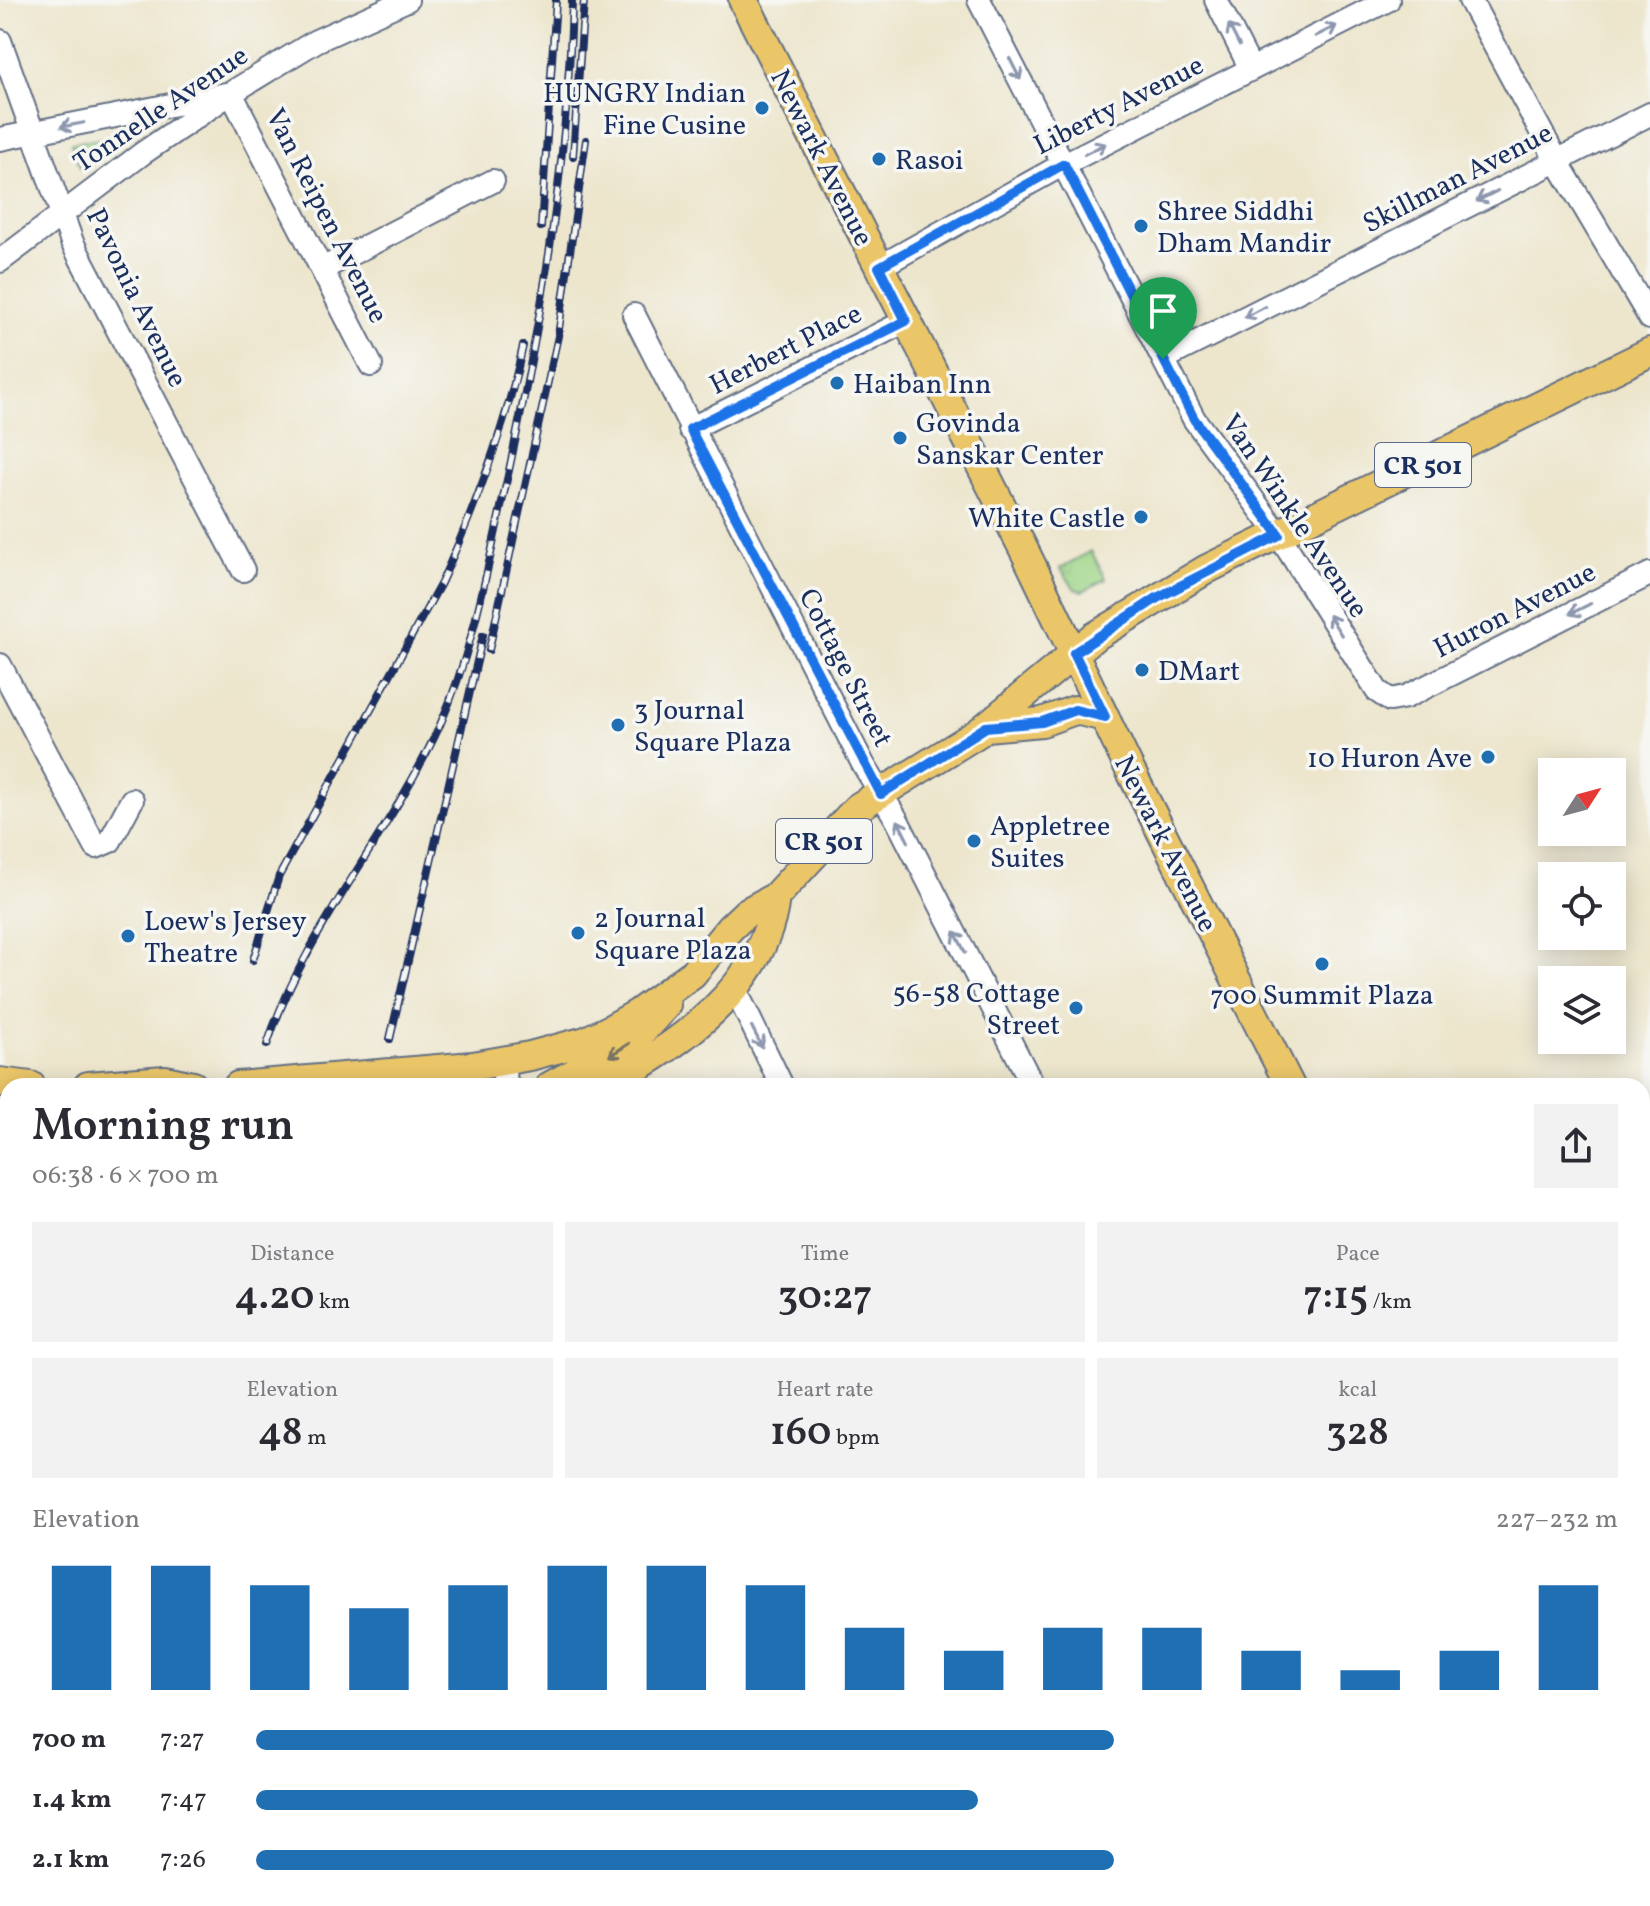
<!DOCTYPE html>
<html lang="en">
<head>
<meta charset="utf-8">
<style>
	:root { --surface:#fff; --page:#f2f2f3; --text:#2b2b33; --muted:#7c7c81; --accent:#1f6fb2 }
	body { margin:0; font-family:Vollkorn,serif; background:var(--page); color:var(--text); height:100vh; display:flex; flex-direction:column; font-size:30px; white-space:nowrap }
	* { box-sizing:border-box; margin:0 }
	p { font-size:26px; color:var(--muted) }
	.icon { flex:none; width:44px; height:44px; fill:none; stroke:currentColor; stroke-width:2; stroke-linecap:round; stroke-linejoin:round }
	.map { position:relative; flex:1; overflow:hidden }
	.details { position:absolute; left:0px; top:1078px; width:1650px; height:828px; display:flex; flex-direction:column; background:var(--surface); border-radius:24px 24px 0 0; box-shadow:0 4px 20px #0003 }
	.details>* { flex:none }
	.needle { width:52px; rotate:54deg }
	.controls { position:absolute; left:1538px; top:758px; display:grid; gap:16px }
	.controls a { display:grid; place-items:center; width:88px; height:88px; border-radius:0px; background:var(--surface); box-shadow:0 4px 20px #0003; font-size:40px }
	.pin { position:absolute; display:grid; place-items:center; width:68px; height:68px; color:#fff; margin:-82px -34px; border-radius:50% 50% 50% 0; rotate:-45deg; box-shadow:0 0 8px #0007 }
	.pin .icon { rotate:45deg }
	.round { display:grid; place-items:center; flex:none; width:84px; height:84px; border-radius:0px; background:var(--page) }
	.summary { display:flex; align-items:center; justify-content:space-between; height:136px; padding:0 32px }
	h1 { font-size:44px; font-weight:600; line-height:60px }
	.figures { display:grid; grid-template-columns:repeat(3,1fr); gap:12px; height:136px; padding:8px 32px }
	.figures div { display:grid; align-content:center; border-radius:0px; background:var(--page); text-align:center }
	.figures b { font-size:40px; font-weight:600 }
	.figures small { font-size:22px; font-weight:400 }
	.figures p { font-size:22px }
	.chart { height:224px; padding:16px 32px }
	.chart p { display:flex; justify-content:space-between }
	.chart svg { width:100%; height:144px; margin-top:8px; stroke:var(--accent); stroke-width:6 }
	ul { padding:0 32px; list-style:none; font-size:26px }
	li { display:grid; grid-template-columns:128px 96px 1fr; align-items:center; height:60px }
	li i { height:20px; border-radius:10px; background:var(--accent) }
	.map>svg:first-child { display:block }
	.grass { fill:url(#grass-tufts); stroke:#5c8272; stroke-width:2 }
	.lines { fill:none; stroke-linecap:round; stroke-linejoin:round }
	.minor-casing { stroke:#646f85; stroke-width:26 }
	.major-casing { stroke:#646f85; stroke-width:32 }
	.minor { stroke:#fff; stroke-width:22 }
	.major { stroke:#ebc669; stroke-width:28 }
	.rail-casing { stroke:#1b2f5e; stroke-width:8 }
	.rail { stroke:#f6f6f2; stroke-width:5; stroke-dasharray:15; stroke-linecap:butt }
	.oneway { stroke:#8d97ae }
	.oneway2 { stroke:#797363 }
	.route-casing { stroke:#fff; stroke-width:16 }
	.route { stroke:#1a73e8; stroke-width:10 }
	.poi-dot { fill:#1f6fb2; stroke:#f6f6f2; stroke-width:3 }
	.labels { text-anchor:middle; stroke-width:7; stroke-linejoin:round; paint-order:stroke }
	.shield { fill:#f6f6f2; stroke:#5d6b8a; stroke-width:2 }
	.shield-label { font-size:26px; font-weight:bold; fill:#1b2f5e }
	.poi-label { font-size:28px; fill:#1b2f5e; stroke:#f6f6f2; text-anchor:start }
	.street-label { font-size:28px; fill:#1b2f5e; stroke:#f6f6f2 }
</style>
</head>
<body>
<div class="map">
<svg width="1650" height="1906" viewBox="0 0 1650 1906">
	<defs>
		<pattern id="grass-tufts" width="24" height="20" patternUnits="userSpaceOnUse" patternTransform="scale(2)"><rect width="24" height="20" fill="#9ed587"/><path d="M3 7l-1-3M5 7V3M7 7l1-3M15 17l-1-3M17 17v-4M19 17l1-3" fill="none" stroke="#88b777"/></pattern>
	</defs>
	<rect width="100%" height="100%" fill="#f6f6f2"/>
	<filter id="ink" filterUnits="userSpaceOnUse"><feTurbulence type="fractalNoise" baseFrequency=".0125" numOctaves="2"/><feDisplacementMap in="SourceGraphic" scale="16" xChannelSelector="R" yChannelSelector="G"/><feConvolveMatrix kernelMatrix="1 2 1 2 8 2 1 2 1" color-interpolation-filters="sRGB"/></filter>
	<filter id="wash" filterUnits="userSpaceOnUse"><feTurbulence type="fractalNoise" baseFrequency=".006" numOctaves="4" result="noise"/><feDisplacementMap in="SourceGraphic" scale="32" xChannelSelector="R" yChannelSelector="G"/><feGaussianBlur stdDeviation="1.8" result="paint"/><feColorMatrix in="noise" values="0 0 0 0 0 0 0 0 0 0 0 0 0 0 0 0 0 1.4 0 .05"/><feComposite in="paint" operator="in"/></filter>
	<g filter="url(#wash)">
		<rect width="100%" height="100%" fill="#ede6cd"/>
		<path class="grass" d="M 116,136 L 118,143 L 84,171 L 80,168 L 71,143 Z
			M 1091,551 L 1106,579 L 1083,591 L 1075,589 L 1060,568 Z"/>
	</g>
	<g filter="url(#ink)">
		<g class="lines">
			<g class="minor-casing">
				<path id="minor" d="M 979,0 L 1194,419 L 1279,535 L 1377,691 L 1390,700 L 1406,697 L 1650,574
					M 1216,0 L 1251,69
					M 1470,0 L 1557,161 L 1650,318
					M 0,41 L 72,242 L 243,570
					M 0,139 L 231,93 L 371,365
					M 0,261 L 143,153 L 231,93 L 316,41 L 407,0
					M 879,267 L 1064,164 L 1388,0
					M 322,269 L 493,181
					M 634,315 L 863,764 L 897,820 L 1033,1086
					M 1163,359 L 1650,114
					M 690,429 L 906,321
					M 0,665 L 96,847 L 110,841 L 132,800
					M 734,987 L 782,1086
					M 499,1061 L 508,1086
					M 0,1160 L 8,1157
					M 0,1650 L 8,1668
					M 0,1686 L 8,1685
					M 994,1898 L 1018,1906
					M 609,1906 L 611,1898
					M 866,1906 L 868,1898"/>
			</g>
			<g class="major-casing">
				<path id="major" d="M 743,0 L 1027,556 L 1129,768 L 1290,1086
					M 986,727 L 1042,722 L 1075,710 L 1105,717
					M 0,1082 L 31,1086
					M 88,1086 L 165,1080 L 193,1086
					M 238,1086 L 473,1066 L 530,1056 L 586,1041 L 609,1030 L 637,1014 L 692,974 L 730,928 L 747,912 L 775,897 L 857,808 L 978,733 L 1094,637 L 1207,569 L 1650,352
					M 550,1086 L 632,1042 L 666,1005
					M 604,1086 C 677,1047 766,986 775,897
					M 0,1132 L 8,1134
					M 1642,1403 L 1650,1400
					M 0,1898 L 8,1897
					M 1612,1898 L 1615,1906
					M 1291,1906 L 1294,1898"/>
			</g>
			<use href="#minor" class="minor"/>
			<use href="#major" class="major"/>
			<g class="rail-casing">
				<path id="rail" d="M 573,156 L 584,0
					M 541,227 L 556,0
					M 489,650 L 558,336 L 586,140
					M 253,960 L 279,876 L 441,583 C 476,506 505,429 523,346
					M 390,1039 L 483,635
					M 267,1045 C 305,929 390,835 440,725 C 472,653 486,575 503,498 C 539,334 568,168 572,0
					M 184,1906 L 186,1898
					M 274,1906 L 274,1898"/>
			</g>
			<use href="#rail" class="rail"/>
		</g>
		<defs><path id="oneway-shaft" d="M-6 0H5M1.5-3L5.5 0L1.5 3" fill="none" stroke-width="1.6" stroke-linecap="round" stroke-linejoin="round" transform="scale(2)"/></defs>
		<g class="oneway">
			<use href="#oneway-shaft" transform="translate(1326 31) rotate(-27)"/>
			<use href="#oneway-shaft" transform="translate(1234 35) rotate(-117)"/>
			<use href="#oneway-shaft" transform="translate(1015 69) rotate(63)"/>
			<use href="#oneway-shaft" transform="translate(72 125) rotate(169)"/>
			<use href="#oneway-shaft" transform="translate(1095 149) rotate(-27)"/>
			<use href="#oneway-shaft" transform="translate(1487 196) rotate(153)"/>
			<use href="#oneway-shaft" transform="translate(1255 312) rotate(153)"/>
			<use href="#oneway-shaft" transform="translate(1580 609) rotate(153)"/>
			<use href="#oneway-shaft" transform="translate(1335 625) rotate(-122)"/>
			<use href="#oneway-shaft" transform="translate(903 831) rotate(-117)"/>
			<use href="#oneway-shaft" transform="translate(960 942) rotate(-117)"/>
			<use href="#oneway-shaft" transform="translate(757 1037) rotate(63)"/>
		</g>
		<use class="oneway2" href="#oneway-shaft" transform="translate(619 1050) rotate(147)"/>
	</g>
	<g class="lines" filter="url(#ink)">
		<g class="route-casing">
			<path id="route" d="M 1064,164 L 1194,419 L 1279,535 L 1157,598 L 1074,653 L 1105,717 L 1075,710 L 1042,722 L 986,727 L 881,794 L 690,429 L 906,321 L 879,267 Z"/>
		</g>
		<use href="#route" class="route"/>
	</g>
	<g class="poi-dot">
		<circle cx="762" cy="108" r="8"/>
		<circle cx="879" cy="159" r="8"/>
		<circle cx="1141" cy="226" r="8"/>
		<circle cx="837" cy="383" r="8"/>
		<circle cx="900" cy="438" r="8"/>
		<circle cx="1141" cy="517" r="8"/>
		<circle cx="1142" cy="670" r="8"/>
		<circle cx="618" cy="725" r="8"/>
		<circle cx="1488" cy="757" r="8"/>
		<circle cx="974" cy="841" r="8"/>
		<circle cx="578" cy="933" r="8"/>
		<circle cx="128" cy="936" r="8"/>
		<circle cx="1322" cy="964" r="8"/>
		<circle cx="1076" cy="1008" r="8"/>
	</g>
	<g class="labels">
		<g class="shield">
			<rect x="1375" y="443" width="96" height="44" rx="6"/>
			<rect x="776" y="819" width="96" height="44" rx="6"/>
		</g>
		<g class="shield-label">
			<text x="1423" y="474">CR 501</text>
			<text x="824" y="850">CR 501</text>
		</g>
		<g class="poi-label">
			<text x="746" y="102" text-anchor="end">HUNGRY Indian<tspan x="746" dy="32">Fine Cusine</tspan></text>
			<text x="895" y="169">Rasoi</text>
			<text x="1157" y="220">Shree Siddhi<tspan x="1157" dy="32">Dham Mandir</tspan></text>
			<text x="853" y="393">Haiban Inn</text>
			<text x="916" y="432">Govinda<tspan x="916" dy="32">Sanskar Center</tspan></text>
			<text x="1125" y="527" text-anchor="end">White Castle</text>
			<text x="1158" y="680">DMart</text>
			<text x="634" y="719">3 Journal<tspan x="634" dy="32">Square Plaza</tspan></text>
			<text x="1472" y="767" text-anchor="end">10 Huron Ave</text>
			<text x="990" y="835">Appletree<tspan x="990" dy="32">Suites</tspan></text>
			<text x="594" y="927">2 Journal<tspan x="594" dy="32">Square Plaza</tspan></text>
			<text x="144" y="930">Loew's Jersey<tspan x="144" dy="32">Theatre</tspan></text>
			<text x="1060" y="1002" text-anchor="end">56-58 Cottage<tspan x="1060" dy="32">Street</tspan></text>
			<text x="1322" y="1004" text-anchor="middle">700 Summit Plaza</text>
		</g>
		<g class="street-label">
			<text transform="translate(1118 104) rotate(-27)" y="10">Liberty Avenue</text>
			<text transform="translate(160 108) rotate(-34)" y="10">Tonnelle Avenue</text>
			<text transform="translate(823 157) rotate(63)" y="10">Newark Avenue</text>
			<text transform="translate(1457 177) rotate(-27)" y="10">Skillman Avenue</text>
			<text transform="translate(328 215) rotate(63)" y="10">Van Reipen Avenue</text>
			<text transform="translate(138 297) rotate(64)" y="10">Pavonia Avenue</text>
			<text transform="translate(785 348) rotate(-27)" y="10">Herbert Place</text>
			<text transform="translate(1296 515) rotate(56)" y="10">Van Winkle Avenue</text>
			<text transform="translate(1514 609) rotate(-27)" y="10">Huron Avenue</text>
			<text transform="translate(847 667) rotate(63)" y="10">Cottage Street</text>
			<text transform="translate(1167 843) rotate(63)" y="10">Newark Avenue</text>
		</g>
	</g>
</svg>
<div class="controls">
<a><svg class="needle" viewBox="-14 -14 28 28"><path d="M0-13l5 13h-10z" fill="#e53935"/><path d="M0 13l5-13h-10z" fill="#7c7c81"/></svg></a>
<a><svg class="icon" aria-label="locate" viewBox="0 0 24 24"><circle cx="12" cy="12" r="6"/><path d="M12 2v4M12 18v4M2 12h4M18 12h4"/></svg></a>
<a><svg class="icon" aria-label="layers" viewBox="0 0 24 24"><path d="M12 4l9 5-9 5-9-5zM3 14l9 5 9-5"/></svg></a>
</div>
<div class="pin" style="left:1163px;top:359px;background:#1e9e55"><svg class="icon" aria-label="arrive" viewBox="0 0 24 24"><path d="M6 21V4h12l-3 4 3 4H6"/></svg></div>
<section class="details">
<div class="summary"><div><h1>Morning run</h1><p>06:38 · 6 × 700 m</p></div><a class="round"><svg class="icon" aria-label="share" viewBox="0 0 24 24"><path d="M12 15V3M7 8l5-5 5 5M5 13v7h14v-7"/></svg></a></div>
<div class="figures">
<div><p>Distance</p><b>4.20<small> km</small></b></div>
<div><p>Time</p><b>30:27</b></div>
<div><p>Pace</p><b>7:15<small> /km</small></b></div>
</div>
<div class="figures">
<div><p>Elevation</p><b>48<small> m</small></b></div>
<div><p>Heart rate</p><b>160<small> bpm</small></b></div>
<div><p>kcal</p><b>328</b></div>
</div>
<div class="chart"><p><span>Elevation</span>227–232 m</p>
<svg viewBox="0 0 160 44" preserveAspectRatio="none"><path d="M5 44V6M15 44V6M25 44V12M35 44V19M45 44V12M55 44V6M65 44V6M75 44V12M85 44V25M95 44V32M105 44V25M115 44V25M125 44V32M135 44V38M145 44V32M155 44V12"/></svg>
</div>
<ul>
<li><b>700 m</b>7:27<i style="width:63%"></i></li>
<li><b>1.4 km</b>7:47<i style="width:53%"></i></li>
<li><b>2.1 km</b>7:26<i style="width:63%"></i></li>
</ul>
</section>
</div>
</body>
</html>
